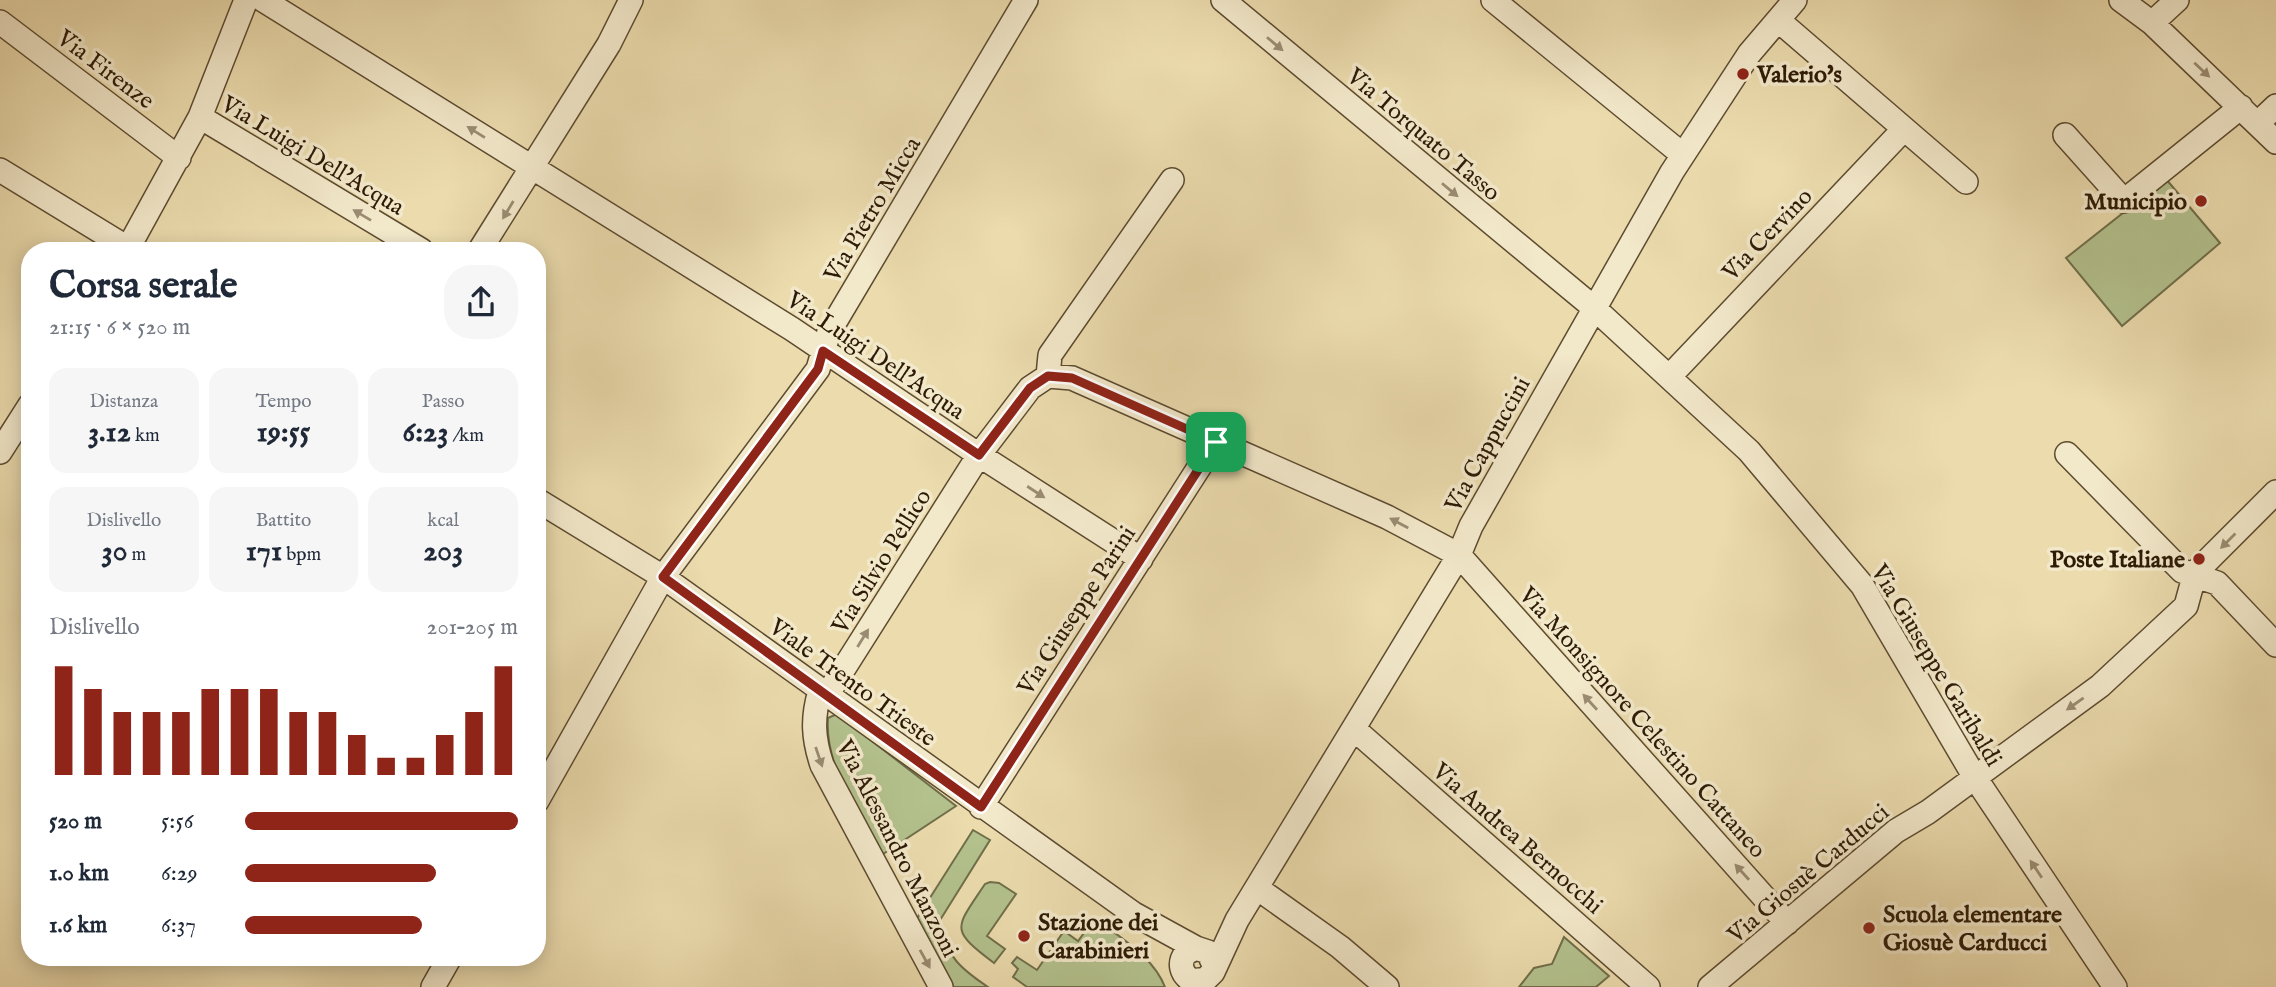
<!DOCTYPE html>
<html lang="it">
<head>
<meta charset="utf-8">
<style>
	:root { --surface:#fff; --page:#f6f6f7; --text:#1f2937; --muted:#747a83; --accent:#8f2418 }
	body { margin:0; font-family:"IM FELL English",serif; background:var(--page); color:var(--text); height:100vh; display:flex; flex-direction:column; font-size:26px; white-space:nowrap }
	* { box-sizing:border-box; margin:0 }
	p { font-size:23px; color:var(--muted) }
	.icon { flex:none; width:38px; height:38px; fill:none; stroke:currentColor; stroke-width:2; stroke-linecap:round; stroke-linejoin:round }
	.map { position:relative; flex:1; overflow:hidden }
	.drawer { position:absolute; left:21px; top:242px; width:525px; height:724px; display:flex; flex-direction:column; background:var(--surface); border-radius:28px; box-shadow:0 4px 18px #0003 }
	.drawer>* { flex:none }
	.pin { position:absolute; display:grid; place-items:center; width:60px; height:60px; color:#fff; margin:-30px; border-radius:14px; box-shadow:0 4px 10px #0006 }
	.round { display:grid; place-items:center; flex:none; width:74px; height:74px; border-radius:28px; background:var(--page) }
	.overview { display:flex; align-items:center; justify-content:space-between; height:119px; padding:0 28px }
	h1 { font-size:38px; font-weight:700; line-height:52px }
	.stats { display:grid; grid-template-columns:repeat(3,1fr); gap:10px; height:119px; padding:7px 28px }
	.stats div { display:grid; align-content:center; border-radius:18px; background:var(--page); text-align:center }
	.stats b { font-size:30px; font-weight:700 }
	.stats small { font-size:19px; font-weight:400 }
	.stats p { font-size:19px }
	.chart { height:196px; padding:14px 28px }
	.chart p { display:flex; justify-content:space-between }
	.chart svg { width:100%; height:126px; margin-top:7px; stroke:var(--accent); stroke-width:6 }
	ul { padding:0 28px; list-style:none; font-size:23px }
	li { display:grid; grid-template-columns:112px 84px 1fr; align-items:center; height:52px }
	li i { height:18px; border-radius:9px; background:var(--accent) }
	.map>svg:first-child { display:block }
	.green { fill:#b3c18d; stroke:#706e4a; stroke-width:2 }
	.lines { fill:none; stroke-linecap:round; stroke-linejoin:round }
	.street-casing { stroke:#5d4b30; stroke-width:26 }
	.street { stroke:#f2e8ca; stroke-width:23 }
	.oneway { fill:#9a8c72 }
	.route-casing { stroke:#fff; stroke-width:14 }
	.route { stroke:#8f2418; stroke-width:9 }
	.poi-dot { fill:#8f2418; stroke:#f2e8ca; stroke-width:2.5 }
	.labels { text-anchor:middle; stroke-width:7; stroke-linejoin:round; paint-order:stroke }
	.street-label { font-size:24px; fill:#2e1b06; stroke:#f2e8ca }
	.poi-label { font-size:24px; font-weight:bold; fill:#2e1b06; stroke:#f2e8ca; text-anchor:start }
</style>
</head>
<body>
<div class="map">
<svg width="2276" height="987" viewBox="0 0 2276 987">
	<rect width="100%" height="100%" fill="#ebdbad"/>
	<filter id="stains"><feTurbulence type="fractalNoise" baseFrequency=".00286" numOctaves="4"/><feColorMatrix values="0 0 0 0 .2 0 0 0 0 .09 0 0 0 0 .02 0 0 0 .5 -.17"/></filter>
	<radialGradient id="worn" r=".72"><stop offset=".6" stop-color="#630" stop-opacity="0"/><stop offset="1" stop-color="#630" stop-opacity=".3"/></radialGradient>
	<path class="green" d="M 2166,179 L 2220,243 L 2122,326 L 2066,258 Z
		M 837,714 L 956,806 L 880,856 C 860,816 824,765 828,718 Z
		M 973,830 L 990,840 L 937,925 C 951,959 958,967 988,987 L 951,987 L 914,923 Z
		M 990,882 L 999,883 L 1016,894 L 987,936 L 1005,949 L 994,963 C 949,929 955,929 985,884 Z
		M 1095,918 C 1120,938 1153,956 1165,987 L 1027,987 L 1013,977 L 1018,969 L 1012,963 L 1017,957 L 1037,970 L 1064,931 L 1078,941 Z
		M 1564,937 L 1609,976 L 1596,987 L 1519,987 L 1534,968 L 1552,964 Z"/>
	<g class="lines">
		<g class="street-casing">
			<path id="street" d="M 263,0 L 792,329 L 979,455 L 1030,388 L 1048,376 L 1072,378 L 1387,517 L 1459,555 L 1787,923
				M 1223,0 L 1593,307 L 1749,451 L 1862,585 L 1974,776 L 2115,987
				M 1493,0 L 1683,155
				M 2121,0 L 2152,23 L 2276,142
				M 1778,20 L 1966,182
				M 0,22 L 179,158
				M 2152,23 L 2177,0
				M 200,117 L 421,250
				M 2258,123 L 2276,106
				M 2065,135 L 2124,201 L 2241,107
				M 0,170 L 131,250
				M 127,250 L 200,117 L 246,0
				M 480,250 L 609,44 L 631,0
				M 1048,376 L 1050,355 L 1172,180
				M 1669,377 L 1904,129
				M 0,452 L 30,405
				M 2067,454 L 2182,571 L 2217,583 L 2276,645
				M 537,500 L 663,577 L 1134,914 L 1196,948
				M 820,691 C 812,718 813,738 822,765 L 941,987
				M 827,695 L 979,455 L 1141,559
				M 1354,729 L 1648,987
				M 537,801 L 663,577 L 818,369 L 829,332 L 1026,0
				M 981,807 L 1216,441
				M 1257,888 L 1340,947 L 1387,987
				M 1214,965 L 1208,952 L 1196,948 L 1186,953 C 1178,963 1181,974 1192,981 L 1206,979 L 1213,972 L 1237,920 L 1459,555 L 1471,526 L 1672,172 L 1749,54 L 1795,0
				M 433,987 L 450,957
				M 1710,987 L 1896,831 L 1928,812 L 2100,686 L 2186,606 L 2195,573 L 2276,492"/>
		</g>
		<use href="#street" class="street"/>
	</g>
	<defs><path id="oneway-solid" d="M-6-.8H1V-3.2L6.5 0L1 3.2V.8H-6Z" transform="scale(1.75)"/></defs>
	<g class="oneway">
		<use href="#oneway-solid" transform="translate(1275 44) rotate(40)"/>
		<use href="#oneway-solid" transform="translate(2202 70) rotate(43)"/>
		<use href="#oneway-solid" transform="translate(476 132) rotate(-148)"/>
		<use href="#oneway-solid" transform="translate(1450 190) rotate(40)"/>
		<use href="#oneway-solid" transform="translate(508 210) rotate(121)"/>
		<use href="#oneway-solid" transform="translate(362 215) rotate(-149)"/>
		<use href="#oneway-solid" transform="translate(1036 492) rotate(33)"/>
		<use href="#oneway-solid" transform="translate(1399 523) rotate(-152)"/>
		<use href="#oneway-solid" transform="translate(2228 541) rotate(135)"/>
		<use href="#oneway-solid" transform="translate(863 638) rotate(-58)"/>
		<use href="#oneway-solid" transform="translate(1590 702) rotate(-132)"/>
		<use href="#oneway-solid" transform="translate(2075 704) rotate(145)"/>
		<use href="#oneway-solid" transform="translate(819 757) rotate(71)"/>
		<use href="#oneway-solid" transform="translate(2036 869) rotate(-124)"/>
		<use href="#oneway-solid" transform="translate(1742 872) rotate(-132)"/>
		<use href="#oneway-solid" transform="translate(925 959) rotate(61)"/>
	</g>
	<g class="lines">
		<g class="route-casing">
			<path id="route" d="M 823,351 L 979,455 L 1030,388 L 1048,376 L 1072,378 L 1216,442 L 981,807 L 663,577 L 818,369 Z"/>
		</g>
		<use href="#route" class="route"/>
	</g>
	<g class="poi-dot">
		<circle cx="1743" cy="74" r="7"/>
		<circle cx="2201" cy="201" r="7"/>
		<circle cx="2199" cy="559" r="7"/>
		<circle cx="1869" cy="928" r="7"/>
		<circle cx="1024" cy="936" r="7"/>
	</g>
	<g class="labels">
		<g class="street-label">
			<text transform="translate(106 69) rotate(37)" y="8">Via Firenze</text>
			<text transform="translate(1424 134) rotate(40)" y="8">Via Torquato Tasso</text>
			<text transform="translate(313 155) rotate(31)" y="8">Via Luigi Dell'Acqua</text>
			<text transform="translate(872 209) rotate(-59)" y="8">Via Pietro Micca</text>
			<text transform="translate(1767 234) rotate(-46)" y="8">Via Cervino</text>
			<text transform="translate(876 355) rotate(34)" y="8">Via Luigi Dell'Acqua</text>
			<text transform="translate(1487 444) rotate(-61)" y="8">Via Cappuccini</text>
			<text transform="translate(881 561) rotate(-58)" y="8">Via Silvio Pellico</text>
			<text transform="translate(1076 610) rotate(-57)" y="8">Via Giuseppe Parini</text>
			<text transform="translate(1937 665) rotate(59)" y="8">Via Giuseppe Garibaldi</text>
			<text transform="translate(853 682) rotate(36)" y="8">Viale Trento Trieste</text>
			<text transform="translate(1643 722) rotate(48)" y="8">Via Monsignore Celestino Cattaneo</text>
			<text transform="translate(1518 838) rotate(41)" y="8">Via Andrea Bernocchi</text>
			<text transform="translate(898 848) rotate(63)" y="8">Via Alessandro Manzoni</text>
			<text transform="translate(1808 873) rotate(-40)" y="8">Via Giosuè Carducci</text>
		</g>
		<g class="poi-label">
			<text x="1757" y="82">Valerio's</text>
			<text x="2187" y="209" text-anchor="end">Municipio</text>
			<text x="2185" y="567" text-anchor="end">Poste Italiane</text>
			<text x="1883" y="922">Scuola elementare<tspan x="1883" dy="28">Giosuè Carducci</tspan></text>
			<text x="1038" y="930">Stazione dei<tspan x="1038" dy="28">Carabinieri</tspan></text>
		</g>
	</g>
	<rect width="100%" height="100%" filter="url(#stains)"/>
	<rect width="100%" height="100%" fill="url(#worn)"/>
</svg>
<div class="pin" style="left:1216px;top:442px;background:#1e9e55"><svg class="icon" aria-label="arrive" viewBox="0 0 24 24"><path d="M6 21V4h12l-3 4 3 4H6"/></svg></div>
<section class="drawer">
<div class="overview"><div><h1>Corsa serale</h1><p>21:15 · 6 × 520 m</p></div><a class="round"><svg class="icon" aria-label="share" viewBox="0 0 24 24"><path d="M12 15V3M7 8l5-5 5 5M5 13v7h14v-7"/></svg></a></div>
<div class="stats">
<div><p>Distanza</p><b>3.12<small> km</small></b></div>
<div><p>Tempo</p><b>19:55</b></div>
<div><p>Passo</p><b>6:23<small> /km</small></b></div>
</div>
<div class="stats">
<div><p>Dislivello</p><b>30<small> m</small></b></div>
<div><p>Battito</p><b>171<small> bpm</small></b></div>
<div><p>kcal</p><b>203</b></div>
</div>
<div class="chart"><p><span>Dislivello</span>201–205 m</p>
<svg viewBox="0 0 160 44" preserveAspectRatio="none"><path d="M5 44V6M15 44V14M25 44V22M35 44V22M45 44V22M55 44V14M65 44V14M75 44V14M85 44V22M95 44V22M105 44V30M115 44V38M125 44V38M135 44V30M145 44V22M155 44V6"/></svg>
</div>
<ul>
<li><b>520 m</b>5:56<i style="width:100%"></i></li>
<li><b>1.0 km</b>6:29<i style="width:70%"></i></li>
<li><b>1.6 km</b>6:37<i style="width:65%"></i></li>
</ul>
</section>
</div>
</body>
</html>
